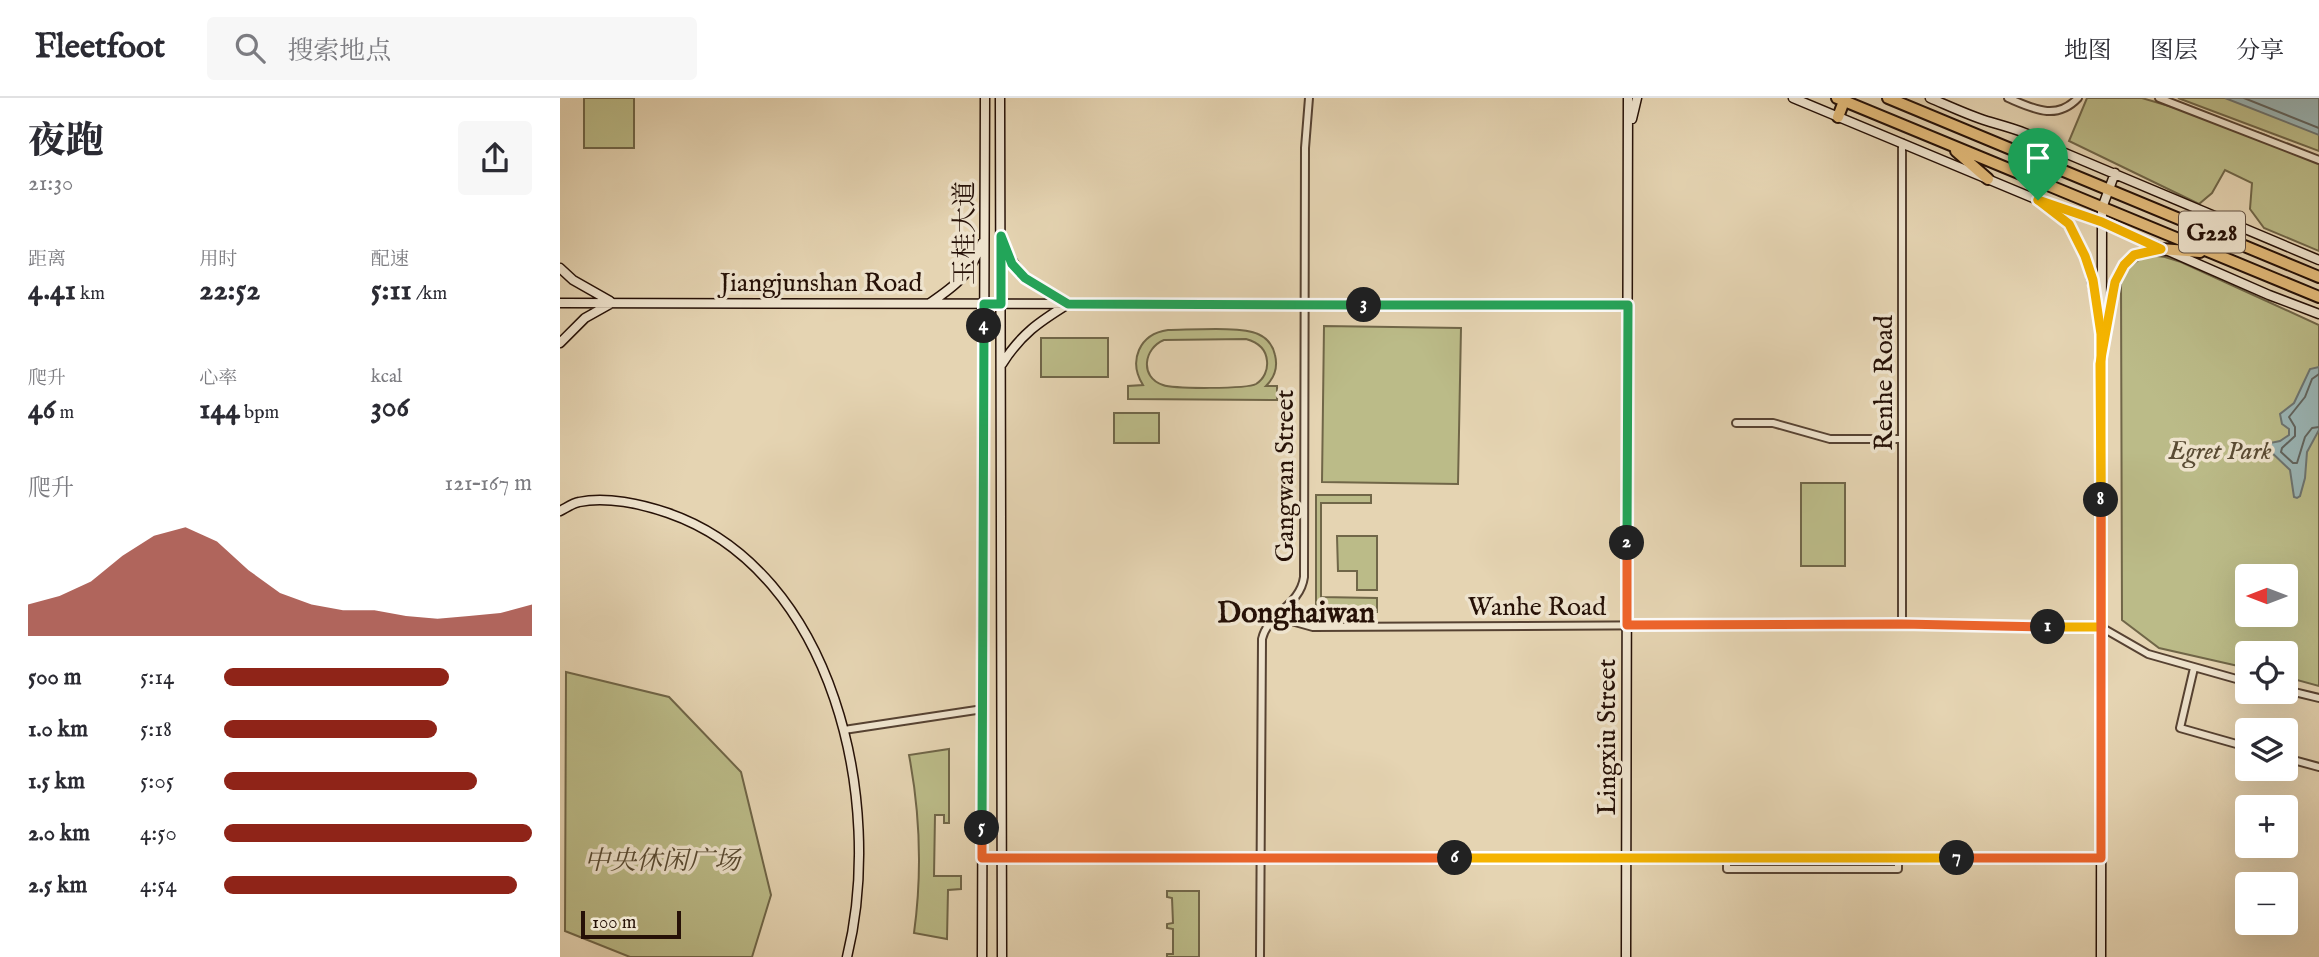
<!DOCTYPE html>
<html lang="zh">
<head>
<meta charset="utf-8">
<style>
	:root { --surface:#fff; --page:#f7f7f7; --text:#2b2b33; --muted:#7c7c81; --line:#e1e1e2; --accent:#8f2418 }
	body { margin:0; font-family:"IM FELL English","Noto Serif SC",serif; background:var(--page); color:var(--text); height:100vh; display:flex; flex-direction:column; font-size:26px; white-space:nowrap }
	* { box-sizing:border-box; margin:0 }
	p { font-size:23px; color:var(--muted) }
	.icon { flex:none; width:38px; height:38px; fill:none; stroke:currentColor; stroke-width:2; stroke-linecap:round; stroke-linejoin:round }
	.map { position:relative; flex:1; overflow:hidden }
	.drawer { display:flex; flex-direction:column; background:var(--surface); width:560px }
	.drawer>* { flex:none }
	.needle { width:46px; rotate:270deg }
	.controls { position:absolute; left:1675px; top:466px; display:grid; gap:14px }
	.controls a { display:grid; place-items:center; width:63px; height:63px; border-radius:7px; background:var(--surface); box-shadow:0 7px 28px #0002; font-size:35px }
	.scale { position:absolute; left:21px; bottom:18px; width:100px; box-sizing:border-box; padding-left:7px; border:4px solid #261107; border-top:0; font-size:19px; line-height:24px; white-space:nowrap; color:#261107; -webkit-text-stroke:5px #eee3cd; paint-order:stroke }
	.pin { position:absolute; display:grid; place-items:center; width:60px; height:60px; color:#fff; margin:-72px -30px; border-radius:50% 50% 50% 0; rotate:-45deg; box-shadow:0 0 7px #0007 }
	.pin .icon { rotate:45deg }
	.km { position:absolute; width:35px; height:35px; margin:-18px; border-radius:50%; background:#222; color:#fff; font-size:19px; line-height:35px; text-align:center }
	.round { display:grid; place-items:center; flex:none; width:74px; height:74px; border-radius:7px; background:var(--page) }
	.summary { display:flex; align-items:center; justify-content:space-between; height:119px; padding:0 28px }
	h1 { font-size:38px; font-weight:800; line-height:52px }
	.figures { display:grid; grid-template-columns:repeat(3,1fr); gap:10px; height:119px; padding:7px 28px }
	.figures div { display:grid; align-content:center }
	.figures b { font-size:30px; font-weight:800 }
	.figures small { font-size:19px; font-weight:400 }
	.figures p { font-size:19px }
	.chart { height:196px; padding:14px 28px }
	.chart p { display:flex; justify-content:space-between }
	.chart svg { width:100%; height:126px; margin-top:7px; fill:var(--accent); opacity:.7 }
	ul { padding:0 28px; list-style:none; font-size:23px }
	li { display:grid; grid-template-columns:112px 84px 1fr; align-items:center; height:52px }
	li i { height:18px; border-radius:9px; background:var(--accent) }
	header { display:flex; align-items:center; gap:42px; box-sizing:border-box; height:98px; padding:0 35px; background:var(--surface); border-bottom:2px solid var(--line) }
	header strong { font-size:33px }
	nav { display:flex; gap:38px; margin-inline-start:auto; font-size:24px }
	.search { width:490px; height:63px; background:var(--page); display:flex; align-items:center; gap:18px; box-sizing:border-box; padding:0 24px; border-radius:7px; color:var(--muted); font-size:26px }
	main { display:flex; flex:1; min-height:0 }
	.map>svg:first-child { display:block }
	.green { fill:#bb8; stroke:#706648; stroke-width:2; fill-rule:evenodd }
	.water { fill:#9ab6b7; stroke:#6c7471; stroke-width:2 }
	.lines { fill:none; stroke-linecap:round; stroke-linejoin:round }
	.shore { stroke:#60645f; stroke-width:2 }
	.street-casing { stroke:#564232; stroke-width:10 }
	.secondary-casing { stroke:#261107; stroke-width:11 }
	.highway-casing { stroke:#261107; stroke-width:14 }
	.street { stroke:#eee3cd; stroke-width:6 }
	.secondary { stroke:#eee3cd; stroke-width:8 }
	.highway { stroke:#e2ba79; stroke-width:10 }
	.split-1-casing { stroke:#fff; stroke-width:14 }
	.split-2-casing { stroke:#fff; stroke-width:14 }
	.split-3-casing { stroke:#fff; stroke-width:14 }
	.split-4-casing { stroke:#fff; stroke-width:14 }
	.split-5-casing { stroke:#fff; stroke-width:14 }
	.split-6-casing { stroke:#fff; stroke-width:14 }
	.split-7-casing { stroke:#fff; stroke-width:14 }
	.split-8-casing { stroke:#fff; stroke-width:14 }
	.split-9-casing { stroke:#fff; stroke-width:14 }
	.split-1 { stroke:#f5b400; stroke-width:9 }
	.split-2 { stroke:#f0652b; stroke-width:9 }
	.split-3 { stroke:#22a559; stroke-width:9 }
	.split-4 { stroke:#22a559; stroke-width:9 }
	.split-5 { stroke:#22a559; stroke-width:9 }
	.split-6 { stroke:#f0652b; stroke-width:9 }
	.split-7 { stroke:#f5b400; stroke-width:9 }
	.split-8 { stroke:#f0652b; stroke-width:9 }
	.split-9 { stroke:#f5b400; stroke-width:9 }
	.labels { text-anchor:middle; stroke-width:7; stroke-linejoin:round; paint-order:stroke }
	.shield { fill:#eee3cd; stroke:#625042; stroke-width:2 }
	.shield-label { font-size:24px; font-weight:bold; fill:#261107 }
	.street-label { font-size:26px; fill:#261107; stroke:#eee3cd }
	.park-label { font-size:26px; font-style:italic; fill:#5a4c34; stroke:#eee3cd }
	.quarter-label { font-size:30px; font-weight:bold; fill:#261107; stroke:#eee3cd }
</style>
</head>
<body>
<header>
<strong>Fleetfoot</strong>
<div class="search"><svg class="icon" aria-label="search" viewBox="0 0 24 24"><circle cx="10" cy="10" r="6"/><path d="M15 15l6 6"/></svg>搜索地点</div>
<nav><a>地图</a><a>图层</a><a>分享</a></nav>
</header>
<main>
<section class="drawer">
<div class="summary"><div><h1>夜跑</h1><p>21:30</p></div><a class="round"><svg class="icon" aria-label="share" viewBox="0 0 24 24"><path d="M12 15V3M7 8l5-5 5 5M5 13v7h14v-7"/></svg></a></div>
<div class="figures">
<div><p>距离</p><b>4.41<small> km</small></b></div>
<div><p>用时</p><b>22:52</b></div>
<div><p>配速</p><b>5:11<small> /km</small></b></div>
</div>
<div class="figures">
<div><p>爬升</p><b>46<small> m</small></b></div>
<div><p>心率</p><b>144<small> bpm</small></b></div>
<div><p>kcal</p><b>306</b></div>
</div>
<div class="chart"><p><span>爬升</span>121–167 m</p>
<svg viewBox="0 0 160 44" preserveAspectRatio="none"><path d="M0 44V33L10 30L20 25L30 16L40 9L50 6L60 11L70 21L80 29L90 33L100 35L110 35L120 37L130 38L140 37L150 36L160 33V44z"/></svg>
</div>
<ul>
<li><b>500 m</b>5:14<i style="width:73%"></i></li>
<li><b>1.0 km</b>5:18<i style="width:69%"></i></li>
<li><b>1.5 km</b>5:05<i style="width:82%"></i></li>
<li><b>2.0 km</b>4:50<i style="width:100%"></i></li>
<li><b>2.5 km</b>4:54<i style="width:95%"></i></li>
</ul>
</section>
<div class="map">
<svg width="1759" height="859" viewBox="0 0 1759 859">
	<rect width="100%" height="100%" fill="#e5d4b2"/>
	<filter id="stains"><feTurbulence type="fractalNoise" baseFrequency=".00286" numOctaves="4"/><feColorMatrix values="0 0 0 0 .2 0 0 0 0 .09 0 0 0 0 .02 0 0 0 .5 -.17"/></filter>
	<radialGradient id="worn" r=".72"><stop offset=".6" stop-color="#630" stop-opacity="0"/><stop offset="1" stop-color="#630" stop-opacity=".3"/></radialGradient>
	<path class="green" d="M 24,0 L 74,0 L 74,50 L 24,50 Z
		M 1527,0 L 1582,0 L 1703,36 L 1759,61 L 1759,153 L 1704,130 L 1690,111 L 1692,85 L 1665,72 L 1652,95 L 1639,106 L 1509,43 Z
		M 1618,0 L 1759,0 L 1759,53 Z
		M 1589,157 L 1605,159 L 1621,164 L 1759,227 L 1759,588 L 1726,579 L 1726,555 L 1687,555 L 1687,570 L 1599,550 L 1562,522 L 1561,184 C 1568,169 1574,163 1589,157 ZM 1687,478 L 1726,478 L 1726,516 L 1687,516 Z
		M 764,228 L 901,230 L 898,386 L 762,384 Z
		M 608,232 C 629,232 682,228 698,236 C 707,240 713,248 715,257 C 718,269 714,280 706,288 L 717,288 L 717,302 L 568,301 L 568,288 L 583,287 C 568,263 579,236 608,232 ZM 686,241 C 697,244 706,250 707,263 C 708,272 704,281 696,286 C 687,291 613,291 603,287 C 579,279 584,250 604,242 Z
		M 481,240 L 548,240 L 548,279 L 481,279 Z
		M 554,315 L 599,315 L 599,345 L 554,345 Z
		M 1241,385 L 1285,385 L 1285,468 L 1241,468 Z
		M 756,397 L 811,397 L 811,405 L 761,405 L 761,499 L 817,500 L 817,514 L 756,514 Z
		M 777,438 L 817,438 L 817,492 L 797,492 L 797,473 L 778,473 Z
		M 6,574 L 109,599 L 181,674 L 211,797 L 192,859 L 70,859 L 5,833 Z
		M 389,651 L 389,725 L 384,725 L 384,717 L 375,717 L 374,778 L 401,778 L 401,791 L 388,792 L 387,841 L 354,835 C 362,777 360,715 349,657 Z
		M 607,793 L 639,793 L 639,859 L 607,859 L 607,856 L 613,856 L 613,831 L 607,830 L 607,826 L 613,825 L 612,800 L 607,799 Z"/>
	<path class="water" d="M 1665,0 L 1759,0 L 1759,37 Z
		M 1759,269 L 1759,332 L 1747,354 L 1745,380 L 1740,398 L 1737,400 L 1734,399 L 1730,372 L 1708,351 L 1710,345 L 1720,343 L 1729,337 L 1729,331 L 1722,326 L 1720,316 L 1734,305 L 1750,271 Z"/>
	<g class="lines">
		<path class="shore" d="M 1684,0 L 1759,30
			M 1759,276 L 1752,281 L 1745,299 L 1729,319 L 1735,329 L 1735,338 L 1722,350 L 1721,354 L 1733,365 L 1737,365 L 1745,339 L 1752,330 L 1759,329"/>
		<g class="street-casing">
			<path id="street" d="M 1448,0 C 1474,11 1496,23 1518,0
				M 1599,0 L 1759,62
				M 1176,325 L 1213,325 L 1270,341 L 1342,341
				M 724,512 L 735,524 L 753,529 L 1342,526 L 1541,529 L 1588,556 L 1687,584
				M 1342,526 L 1342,45
				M 1634,570 L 1620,630 L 1687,649
				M 1726,592 L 1759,600
				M 284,632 L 423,611
				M 1726,660 L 1759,669
				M 1167,760 L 1167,771 L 1338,771 L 1338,760
				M 700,859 L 702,541 C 708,515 740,508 744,479 L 745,50 L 749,0"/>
		</g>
		<g class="secondary-casing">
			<path id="secondary" d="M 440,0 L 442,859
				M 1233,0 L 1478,102 L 1542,124 L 1709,197 L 1759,216
				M 1370,0 C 1389,8 1408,17 1427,23 C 1451,30 1472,35 1493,50 L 1759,162
				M 1072,21 L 1077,0
				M 1489,109 C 1523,132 1531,173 1537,211
				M 0,170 L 13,182 L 50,203
				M 0,205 L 1068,207
				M 370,205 C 398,186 410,176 422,145
				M 1544,243 C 1549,217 1549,175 1573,158 C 1581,153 1591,152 1600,151
				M 0,245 L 25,220 L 50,206
				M 442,266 C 461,236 479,224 508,206 C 473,186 459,183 443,144
				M 0,413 C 6,410 13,405 19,404 C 46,398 82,406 108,415 C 275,473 325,705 287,859
				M 422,760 L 1541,760
				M 422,859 L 425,0
				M 1066,859 L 1068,0
				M 1541,859 L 1542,110 L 1555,75"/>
		</g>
		<g class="highway-casing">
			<path id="highway" d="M 1277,0 L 1759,199
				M 1328,0 L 1759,179
				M 1278,19 L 1284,3
				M 1396,53 L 1428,81
				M 1601,151 L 1640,154"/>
		</g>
		<use href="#street" class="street"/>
		<use href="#secondary" class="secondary"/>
		<use href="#highway" class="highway"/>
	</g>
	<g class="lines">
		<g class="split-1-casing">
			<path id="split-1" d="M 1478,102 L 1509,126 L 1525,158 L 1533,182 L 1541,236 L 1541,529 L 1488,529"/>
		</g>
		<g class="split-2-casing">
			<path id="split-2" d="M 1067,445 L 1067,527 L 1342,526 L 1488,529"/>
		</g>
		<g class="split-3-casing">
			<path id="split-3" d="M 804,207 L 1068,207 L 1067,445"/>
		</g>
		<g class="split-4-casing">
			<path id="split-4" d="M 424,228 L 424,206 L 441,206 L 441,138 L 452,166 L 465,180 L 508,206 L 804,207"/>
		</g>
		<g class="split-5-casing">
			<path id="split-5" d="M 422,730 L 424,228"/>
		</g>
		<g class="split-6-casing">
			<path id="split-6" d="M 422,730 L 422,760 L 895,760"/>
		</g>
		<g class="split-7-casing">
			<path id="split-7" d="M 895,760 L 1397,760"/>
		</g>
		<g class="split-8-casing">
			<path id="split-8" d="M 1397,760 L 1541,760 L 1541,402"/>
		</g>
		<g class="split-9-casing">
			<path id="split-9" d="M 1478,102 L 1542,124 L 1601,151 L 1574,157 L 1564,167 L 1555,184 L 1540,266 L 1541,402"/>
		</g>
		<use href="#split-1" class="split-1"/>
		<use href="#split-2" class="split-2"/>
		<use href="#split-3" class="split-3"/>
		<use href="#split-4" class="split-4"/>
		<use href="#split-5" class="split-5"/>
		<use href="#split-6" class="split-6"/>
		<use href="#split-7" class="split-7"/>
		<use href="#split-8" class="split-8"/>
		<use href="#split-9" class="split-9"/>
	</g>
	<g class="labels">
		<rect class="shield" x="1619" y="113.5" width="66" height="41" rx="5"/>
		<g class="shield-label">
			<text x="1652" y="142">G228</text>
		</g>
		<g class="street-label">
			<text transform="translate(404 135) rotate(-90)" y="9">玉桂大道</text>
			<text x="261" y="193">Jiangjunshan Road</text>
			<text transform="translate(1323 285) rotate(-90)" y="9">Renhe Road</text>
			<text transform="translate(724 378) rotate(-90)" y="9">Gangwan Street</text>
			<text x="977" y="517">Wanhe Road</text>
			<text transform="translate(1046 639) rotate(-90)" y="9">Lingxiu Street</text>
		</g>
		<g class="park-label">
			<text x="1660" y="361">Egret Park</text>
			<text x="102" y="771">中央休闲广场</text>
		</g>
		<g class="quarter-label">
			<text x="736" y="524">Donghaiwan</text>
		</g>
	</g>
	<rect width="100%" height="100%" filter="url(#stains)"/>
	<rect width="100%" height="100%" fill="url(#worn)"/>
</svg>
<div class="controls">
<a><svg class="needle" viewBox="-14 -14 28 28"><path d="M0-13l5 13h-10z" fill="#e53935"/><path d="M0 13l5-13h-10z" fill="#7c7c81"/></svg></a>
<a><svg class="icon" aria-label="locate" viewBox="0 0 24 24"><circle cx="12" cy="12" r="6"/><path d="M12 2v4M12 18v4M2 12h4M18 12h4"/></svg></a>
<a><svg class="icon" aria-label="layers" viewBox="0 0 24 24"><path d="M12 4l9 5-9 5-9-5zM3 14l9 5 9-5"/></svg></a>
<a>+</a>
<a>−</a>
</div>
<div class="scale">100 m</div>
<div class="pin" style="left:1478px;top:102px;background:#1e9e55"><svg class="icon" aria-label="arrive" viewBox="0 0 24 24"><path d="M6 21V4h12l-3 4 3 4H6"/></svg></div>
<b class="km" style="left:1488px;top:529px">1</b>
<b class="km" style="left:1067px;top:445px">2</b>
<b class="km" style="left:804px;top:207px">3</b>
<b class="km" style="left:424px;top:228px">4</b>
<b class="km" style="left:422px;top:730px">5</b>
<b class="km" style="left:895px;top:760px">6</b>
<b class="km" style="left:1397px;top:760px">7</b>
<b class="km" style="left:1541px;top:402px">8</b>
</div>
</main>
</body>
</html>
